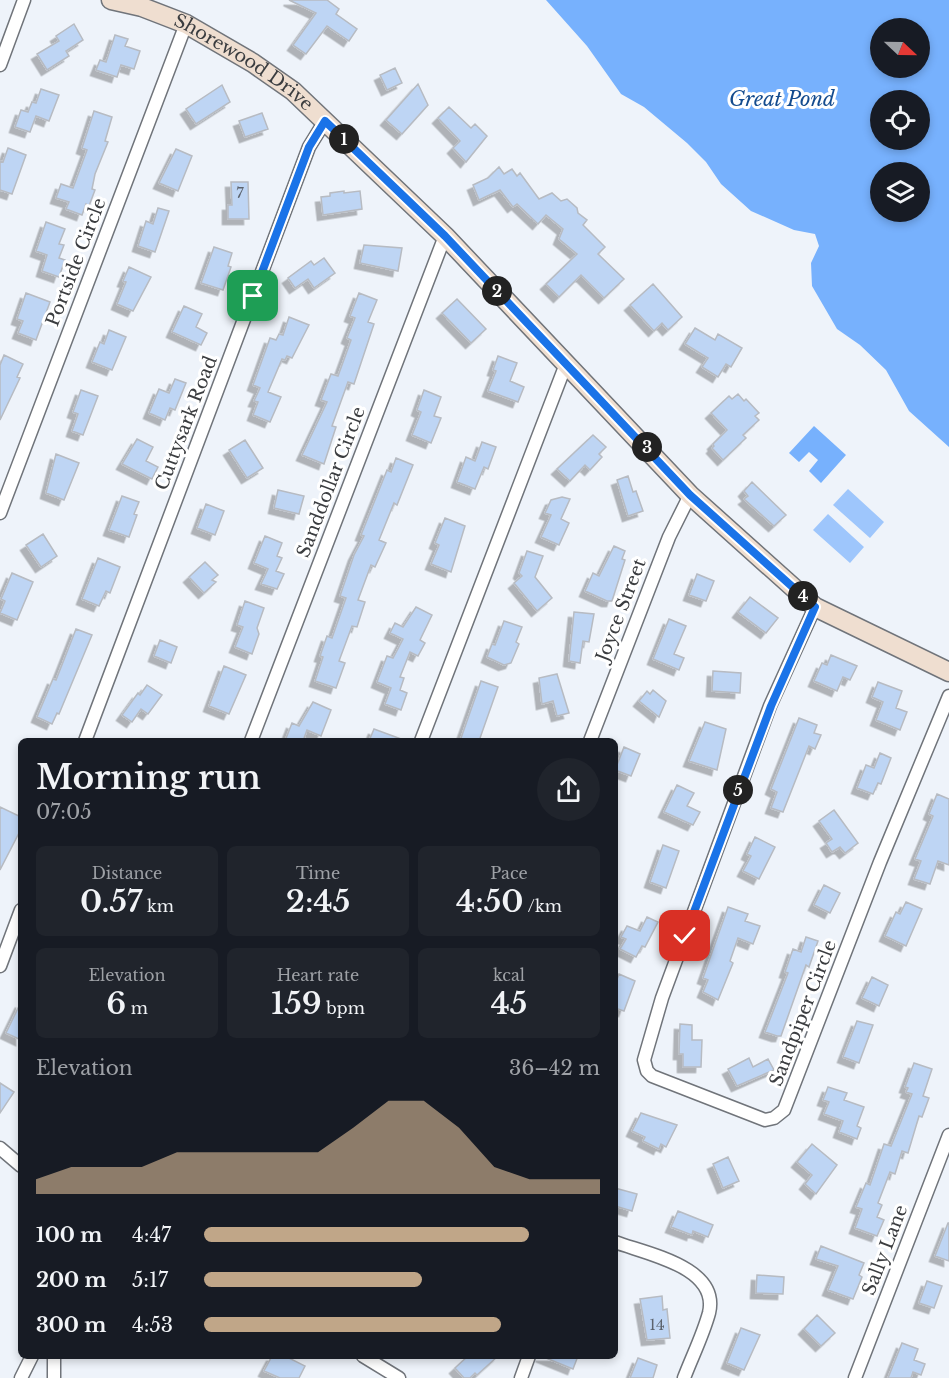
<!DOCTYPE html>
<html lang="en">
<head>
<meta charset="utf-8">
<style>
	:root { --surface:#171b24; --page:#20242c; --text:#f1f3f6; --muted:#9ea1a6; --accent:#c0a688 }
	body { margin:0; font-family:"Libre Baskerville",serif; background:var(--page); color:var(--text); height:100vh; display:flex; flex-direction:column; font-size:22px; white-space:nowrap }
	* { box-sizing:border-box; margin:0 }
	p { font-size:20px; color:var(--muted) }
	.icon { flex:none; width:33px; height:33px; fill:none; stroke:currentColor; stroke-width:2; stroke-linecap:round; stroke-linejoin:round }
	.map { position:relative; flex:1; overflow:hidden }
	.panel { position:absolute; left:18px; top:738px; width:600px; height:621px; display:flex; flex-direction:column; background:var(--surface); border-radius:9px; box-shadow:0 3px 9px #0003 }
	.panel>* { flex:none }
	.needle { width:39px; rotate:112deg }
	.fabs { position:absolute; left:870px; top:18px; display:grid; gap:12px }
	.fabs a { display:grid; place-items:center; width:60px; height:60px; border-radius:50%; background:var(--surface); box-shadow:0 3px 9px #0003; font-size:30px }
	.pin { position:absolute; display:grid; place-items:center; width:51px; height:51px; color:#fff; margin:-26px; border-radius:12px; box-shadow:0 3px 9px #0006 }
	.km { position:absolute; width:30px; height:30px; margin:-15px; border-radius:50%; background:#222; color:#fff; font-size:16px; line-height:30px; text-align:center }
	.round { display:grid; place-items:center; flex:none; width:63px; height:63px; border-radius:32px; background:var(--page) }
	.overview { display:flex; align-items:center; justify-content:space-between; height:102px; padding:0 18px }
	h1 { font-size:33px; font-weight:600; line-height:45px }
	.stats { display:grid; grid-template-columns:repeat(3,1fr); gap:9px; height:102px; padding:6px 18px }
	.stats div { display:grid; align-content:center; border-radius:9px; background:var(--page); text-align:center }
	.stats b { font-size:30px; font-weight:600 }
	.stats small { font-size:16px; font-weight:400 }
	.stats p { font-size:16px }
	.chart { height:168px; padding:12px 18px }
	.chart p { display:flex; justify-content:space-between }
	.chart svg { width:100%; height:108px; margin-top:6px; fill:var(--accent); opacity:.7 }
	ul { padding:0 18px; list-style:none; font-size:20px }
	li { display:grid; grid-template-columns:96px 72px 1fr; align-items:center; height:45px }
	li i { height:15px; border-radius:8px; background:var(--accent) }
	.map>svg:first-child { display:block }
	.green { fill:#9ec6fc }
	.water { fill:#77b1fd; fill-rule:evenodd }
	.building { fill:#bed5f4; stroke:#b7bbc2; stroke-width:1.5; filter:url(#shadow) }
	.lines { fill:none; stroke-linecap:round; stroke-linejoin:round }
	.street-casing { stroke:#70747a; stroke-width:15 }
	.secondary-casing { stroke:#70747a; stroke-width:21 }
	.street { stroke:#fff; stroke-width:12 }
	.secondary { stroke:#efded0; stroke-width:18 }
	.route-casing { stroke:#fff; stroke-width:12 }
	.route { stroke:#1a73e8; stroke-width:8 }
	.labels { text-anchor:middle; stroke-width:6; stroke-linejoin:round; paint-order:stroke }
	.number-label { font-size:15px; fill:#5c636d }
	.street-label { font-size:18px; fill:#3b3d40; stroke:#fff }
	.water-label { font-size:20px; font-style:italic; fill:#144c8f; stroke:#fff }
</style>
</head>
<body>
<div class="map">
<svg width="949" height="1378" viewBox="0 0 949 1378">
	<defs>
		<filter id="shadow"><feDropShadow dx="-5.5" dy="5.5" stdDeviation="0" flood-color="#0004"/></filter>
	</defs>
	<rect width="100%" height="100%" fill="#eef3fa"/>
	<path class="green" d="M 848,489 L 884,522 L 870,538 L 833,505 Z
		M 828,514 L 864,547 L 850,563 L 813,530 Z"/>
	<path class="water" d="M 546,0 L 949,0 L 949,447 L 909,411 L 886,370 L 860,345 L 837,329 L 812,286 L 811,263 L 819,246 L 815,234 L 794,230 L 751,211 L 721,184 L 706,162 L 687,143 L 644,107 L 621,94 L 587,46 ZM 880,28 L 920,28 L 920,68 L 880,68 ZM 880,100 L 920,100 L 920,140 L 880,140 ZM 880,172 L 920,172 L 920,212 L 880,212 Z
		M 814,426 L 846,455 L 821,483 L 809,471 L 818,460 L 809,452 L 799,462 L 789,453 Z"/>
	<path class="building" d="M 289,0 L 327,0 L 339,9 L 336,14 L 357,29 L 349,41 L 327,26 L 306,54 L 293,45 L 316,13 Z
		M 74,24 L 83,40 L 66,51 L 69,56 L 47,70 L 37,54 L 59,41 L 56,36 Z
		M 115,35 L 128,39 L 125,46 L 140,51 L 134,69 L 121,65 L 117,77 L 96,70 L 100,60 L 106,62 Z
		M 395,68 L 402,83 L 387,90 L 380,75 Z
		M 418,84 L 428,105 L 402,134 L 386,120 Z
		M 222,85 L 230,102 L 196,124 L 186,109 Z
		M 41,89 L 59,95 L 49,121 L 36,116 L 30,132 L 15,127 L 21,110 L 28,112 L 32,102 L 36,103 Z
		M 449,107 L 471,128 L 475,124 L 487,136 L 466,162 L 453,148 L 460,141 L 438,118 Z
		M 94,111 L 112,117 L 105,141 L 108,142 L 95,174 L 92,189 L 95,190 L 89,206 L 86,204 L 82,215 L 66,209 L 69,202 L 56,198 L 61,184 L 73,188 L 87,150 L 82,148 Z
		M 262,113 L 268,129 L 245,137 L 239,121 Z
		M 8,148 L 26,155 L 12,194 L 0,190 L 0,161 L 3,162 Z
		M 176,149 L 192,156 L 178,191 L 159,183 Z
		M 499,167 L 504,174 L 512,169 L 517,176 L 520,173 L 539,199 L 552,193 L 561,201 L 567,199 L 577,208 L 578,213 L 587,220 L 583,225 L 605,247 L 598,254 L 624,279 L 604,298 L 581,275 L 559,297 L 546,284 L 577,254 L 559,239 L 563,229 L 546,215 L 538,224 L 517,204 L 513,207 L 500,190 L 479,200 L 473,185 L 488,178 Z
		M 231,182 L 248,182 L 249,219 L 228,219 L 228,205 L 232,205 Z
		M 344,191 L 344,193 L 360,191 L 362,209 L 323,215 L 321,197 L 330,196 L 330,193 Z
		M 158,208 L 169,211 L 155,252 L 138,246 L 146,221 L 153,224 Z
		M 46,222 L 65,229 L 59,244 L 64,245 L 59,258 L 65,260 L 59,277 L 42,271 L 47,255 L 36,251 Z
		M 364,245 L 402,248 L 398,271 L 360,263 Z
		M 214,247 L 232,253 L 228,266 L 231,267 L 223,290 L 201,283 Z
		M 324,258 L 335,273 L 314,288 L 308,279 L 295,288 L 288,278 L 311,261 L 314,265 Z
		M 129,267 L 151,277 L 133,311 L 117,304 L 126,282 L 123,281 Z
		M 653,284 L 682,317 L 668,330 L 662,323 L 654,331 L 630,305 Z
		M 26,293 L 50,302 L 36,340 L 18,333 L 23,321 L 17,319 Z
		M 359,293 L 377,300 L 368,322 L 374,324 L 354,384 L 348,382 L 332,426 L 336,427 L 324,464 L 302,455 L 327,402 L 321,400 L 331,374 L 338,376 L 351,340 L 347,338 L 355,318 L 350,316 Z
		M 457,299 L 486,329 L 471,343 L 442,313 Z
		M 184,306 L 202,314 L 196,327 L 207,333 L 201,345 L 172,332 Z
		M 289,317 L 309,325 L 292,358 L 287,356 L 285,360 L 282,359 L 268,392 L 281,397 L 270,422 L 253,415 L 258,402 L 254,401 L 260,388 L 253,385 L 270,338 L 276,340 L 279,334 L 283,335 Z
		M 695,328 L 715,340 L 718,334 L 742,348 L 731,367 L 726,364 L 718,377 L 702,367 L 708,358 L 685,344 Z
		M 109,330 L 126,337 L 112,370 L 92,362 L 100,342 L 104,344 Z
		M 4,355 L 23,364 L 17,377 L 20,378 L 0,420 L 0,365 Z
		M 498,356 L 517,363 L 510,381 L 524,387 L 518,402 L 488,391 L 496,371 L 493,370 Z
		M 175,379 L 186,383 L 175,410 L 170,408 L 165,420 L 149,413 L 159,389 L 169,393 Z
		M 81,390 L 98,396 L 83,435 L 72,431 L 78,414 L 73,412 Z
		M 424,390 L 441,397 L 434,416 L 441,418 L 431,443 L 412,435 L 421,412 L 417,410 Z
		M 738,394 L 744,401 L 746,399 L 759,413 L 755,416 L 759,420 L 743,435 L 746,438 L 723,460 L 712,448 L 714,446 L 713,444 L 727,430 L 711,413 L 729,396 L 732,399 Z
		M 593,435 L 606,447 L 599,454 L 602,457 L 590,470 L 585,465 L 570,481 L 557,469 Z
		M 137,439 L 153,447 L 146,461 L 158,467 L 152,479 L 122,464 Z
		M 245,440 L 263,468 L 247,478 L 229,450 Z
		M 482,442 L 496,447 L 488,469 L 484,467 L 475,489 L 457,482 L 466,457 L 475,461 Z
		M 56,454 L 79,463 L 64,500 L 46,493 Z
		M 396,458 L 413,465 L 397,505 L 394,503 L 379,540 L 386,543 L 375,567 L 371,565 L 358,600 L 365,602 L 357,627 L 352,626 L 339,661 L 345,663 L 336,688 L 315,681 L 323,657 L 320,656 L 327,636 L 332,638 L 346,598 L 340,596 L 354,555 L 364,536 L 361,535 L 387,470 L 391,472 Z
		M 628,476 L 633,492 L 636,491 L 643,511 L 628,516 L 617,480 Z
		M 752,482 L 786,515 L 774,526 L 744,499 L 748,496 L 744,491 Z
		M 278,490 L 304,496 L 299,514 L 274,508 Z
		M 122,496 L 139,502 L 134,514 L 137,515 L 129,537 L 109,530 Z
		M 562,497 L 570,499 L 561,519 L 569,523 L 559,545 L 541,537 L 551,515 L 545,513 L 551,500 Z
		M 206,504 L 224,511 L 215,535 L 197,528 Z
		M 445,518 L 465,526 L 451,572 L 431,564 L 439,545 L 435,543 Z
		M 43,534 L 57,556 L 41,567 L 26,545 Z
		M 265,536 L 282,543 L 277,556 L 282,558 L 276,571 L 284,574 L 277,589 L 261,584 L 268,569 L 254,563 Z
		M 614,546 L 625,551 L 622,559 L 625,560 L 612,601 L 607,601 L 585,591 L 593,573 L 599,576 Z
		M 527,551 L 543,556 L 535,577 L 552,598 L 537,611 L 514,583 L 522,576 L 519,573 Z
		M 98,558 L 120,567 L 110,593 L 106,591 L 99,606 L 82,599 Z
		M 205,562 L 218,575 L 212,580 L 216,582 L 204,593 L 189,577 Z
		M 12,573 L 33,582 L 17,620 L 0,613 L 5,601 L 1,599 Z
		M 697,574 L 714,581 L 706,601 L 689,595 Z
		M 750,597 L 778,618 L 766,633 L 738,612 Z
		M 245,601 L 264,608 L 257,628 L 259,634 L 252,654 L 235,647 L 243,627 L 237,625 Z
		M 416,607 L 432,615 L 420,640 L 425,643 L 418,656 L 410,652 L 400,677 L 404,678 L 400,690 L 407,693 L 401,710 L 385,704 L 391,688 L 377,682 L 387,656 L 393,658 L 403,639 L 390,633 L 395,623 L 403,627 Z
		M 574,612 L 594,614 L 589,642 L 583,641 L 580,663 L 569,661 Z
		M 669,619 L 686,626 L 674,654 L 684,658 L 679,670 L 653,659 Z
		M 504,621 L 522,627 L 516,642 L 519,644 L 511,663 L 504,665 L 487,657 L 492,644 L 495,645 Z
		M 76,629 L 92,635 L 59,714 L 57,713 L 52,724 L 37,717 L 53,679 L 56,680 Z
		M 160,640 L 177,647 L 171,663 L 154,656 Z
		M 831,655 L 857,666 L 850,680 L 843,677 L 837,691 L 814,681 L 822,663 L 827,665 Z
		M 224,666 L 246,675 L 229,714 L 209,706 Z
		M 713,671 L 741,673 L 740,693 L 712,691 Z
		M 557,674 L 569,713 L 557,716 L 553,701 L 542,704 L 539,678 Z
		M 481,681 L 498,687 L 479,741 L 460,741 Z
		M 878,682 L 902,691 L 896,708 L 907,712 L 900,730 L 876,720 L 883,702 L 872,697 Z
		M 147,685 L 162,695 L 148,714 L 141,709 L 132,722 L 122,715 L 138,693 L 140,695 Z
		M 653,690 L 666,701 L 659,717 L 639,701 L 647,691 L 650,694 Z
		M 313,702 L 331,710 L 321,736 L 307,730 L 303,741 L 285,741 L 292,723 L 299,726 Z
		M 799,718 L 817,725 L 814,733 L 821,735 L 815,749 L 809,746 L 783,812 L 771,808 L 777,792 L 771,789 Z
		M 705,722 L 726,729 L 717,770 L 689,761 Z
		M 374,729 L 404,740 L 403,741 L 369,741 Z
		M 624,747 L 640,754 L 631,776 L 615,770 Z
		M 880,753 L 891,758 L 881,784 L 878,783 L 873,794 L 857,788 L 866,765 L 874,768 Z
		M 677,785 L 694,793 L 687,806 L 700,812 L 693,825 L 664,812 Z
		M 937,794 L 949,799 L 949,865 L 938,861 L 930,884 L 914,879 L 921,861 L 915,859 L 933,816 L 929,814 Z
		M 0,807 L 21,817 L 21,829 L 0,870 Z
		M 834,810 L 858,843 L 845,853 L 840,847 L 832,852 L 826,843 L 832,839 L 819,821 Z
		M 755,837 L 775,847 L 759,879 L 743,871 L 751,856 L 747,854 Z
		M 663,845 L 679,851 L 666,888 L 650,882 Z
		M 824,885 L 840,893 L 830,913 L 814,905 Z
		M 906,902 L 922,909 L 906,946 L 885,936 L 896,912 L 900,914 Z
		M 728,907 L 748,914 L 745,921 L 760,926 L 753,944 L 738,938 L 730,961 L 733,963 L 718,1000 L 703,992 L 708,980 L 703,978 Z
		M 647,917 L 658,922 L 645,947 L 642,946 L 636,957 L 620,949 L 626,939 L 621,937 L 627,926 L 640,931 Z
		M 806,937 L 818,941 L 809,967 L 806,965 L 781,1036 L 777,1036 L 765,1032 L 788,973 L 785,972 L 793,949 L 801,952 Z
		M 619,974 L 635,981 L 624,1011 L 615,1008 L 615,985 Z
		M 872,977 L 888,985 L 879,1006 L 862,998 Z
		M 21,1002 L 21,1040 L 6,1033 Z
		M 857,1021 L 873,1025 L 859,1063 L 843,1057 Z
		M 680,1024 L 692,1025 L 692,1040 L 702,1040 L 701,1067 L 683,1067 L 683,1054 L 679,1054 Z
		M 749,1058 L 753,1067 L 768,1059 L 774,1070 L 737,1086 L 728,1069 Z
		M 914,1063 L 932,1069 L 923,1096 L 929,1098 L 922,1117 L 919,1116 L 908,1153 L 902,1151 L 895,1174 L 890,1172 L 878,1203 L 882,1205 L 877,1217 L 884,1220 L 877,1236 L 855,1228 L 862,1209 L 856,1207 L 866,1183 L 870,1185 L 884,1144 L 891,1146 L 912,1094 L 906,1092 L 908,1088 L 905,1087 Z
		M 0,1083 L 14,1092 L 0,1113 Z
		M 828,1087 L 847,1093 L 844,1100 L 864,1107 L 857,1126 L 861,1128 L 857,1139 L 839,1132 L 843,1121 L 824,1114 L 829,1102 L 823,1100 Z
		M 641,1113 L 677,1125 L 666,1147 L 661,1144 L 659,1149 L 643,1141 L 645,1137 L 632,1131 Z
		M 812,1144 L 837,1165 L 816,1194 L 805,1184 L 812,1175 L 797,1162 Z
		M 728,1157 L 739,1181 L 723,1188 L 713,1164 Z
		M 615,1188 L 637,1194 L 632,1211 L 615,1206 Z
		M 678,1211 L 713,1225 L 708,1237 L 693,1231 L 692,1235 L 671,1227 Z
		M 948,1223 L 949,1223 L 949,1261 L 935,1256 Z
		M 821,1246 L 864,1263 L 859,1275 L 862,1277 L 853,1299 L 828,1290 L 838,1266 L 816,1259 Z
		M 757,1275 L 784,1277 L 783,1294 L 756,1293 Z
		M 927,1281 L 942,1286 L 934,1308 L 919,1303 Z
		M 662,1296 L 663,1310 L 667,1309 L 670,1338 L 647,1340 L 640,1299 Z
		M 817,1315 L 835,1333 L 821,1346 L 804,1329 Z
		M 741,1328 L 760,1335 L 744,1370 L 727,1363 Z
		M 902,1343 L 918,1349 L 914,1360 L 925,1364 L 921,1375 L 913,1372 L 911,1378 L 888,1378 Z
		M 272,1356 L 285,1356 L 305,1366 L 299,1378 L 280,1378 L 264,1371 Z
		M 468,1356 L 498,1356 L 477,1375 L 475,1373 L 470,1378 L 464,1378 L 455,1368 Z
		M 541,1356 L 578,1356 L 573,1369 Z
		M 638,1358 L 657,1365 L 653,1378 L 630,1378 Z"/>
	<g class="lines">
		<g class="street-casing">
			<path id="street" d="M 0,65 L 24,0
				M 0,513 L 186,24
				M 815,607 L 770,706 L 662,998 L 644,1060 L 647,1071 L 652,1076 L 765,1120 L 774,1118 L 784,1110 L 880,862 L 949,696
				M 85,741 L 309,147 L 325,121
				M 251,741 L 445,236
				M 421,741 L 566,364
				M 590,741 L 669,537 L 690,495
				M 0,966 L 21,910
				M 0,1148 L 21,1166
				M 615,1242 C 647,1254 720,1267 709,1313 C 703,1335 692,1357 684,1378
				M 363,1356 L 399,1378
				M 21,1378 L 32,1356
				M 54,1378 L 54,1356
				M 521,1378 L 529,1356
				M 855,1378 L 949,1135"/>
		</g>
		<g class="secondary-casing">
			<g id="secondary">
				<path id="s1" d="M 111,0 L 142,7 L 186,24 L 253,63 L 293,91 L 445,236 L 690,495 L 815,607 L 949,672"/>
			</g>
		</g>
		<use href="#street" class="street"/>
		<use href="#secondary" class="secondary"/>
	</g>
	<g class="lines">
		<g class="route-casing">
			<path id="route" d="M 253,296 L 309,147 L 325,121 L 445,236 L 690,495 L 815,607 L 771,706 L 685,936"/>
		</g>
		<use href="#route" class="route"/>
	</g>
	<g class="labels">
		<g class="number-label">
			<text x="240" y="198">7</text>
			<text x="657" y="1330">14</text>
		</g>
		<g class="street-label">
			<text dy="6" stroke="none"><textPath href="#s1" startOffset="148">Shorewood Drive</textPath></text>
			<text transform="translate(76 262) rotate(-69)" y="6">Portside Circle</text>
			<text transform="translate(186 423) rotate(-69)" y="6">Cuttysark Road</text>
			<text transform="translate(331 482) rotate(-69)" y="6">Sanddollar Circle</text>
			<text transform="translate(621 610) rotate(-69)" y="6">Joyce Street</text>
			<text transform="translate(803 1013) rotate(-69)" y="6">Sandpiper Circle</text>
			<text transform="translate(885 1250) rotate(-69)" y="6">Sally Lane</text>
		</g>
		<g class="water-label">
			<text x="782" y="106">Great Pond</text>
		</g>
	</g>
</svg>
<div class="fabs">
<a><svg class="needle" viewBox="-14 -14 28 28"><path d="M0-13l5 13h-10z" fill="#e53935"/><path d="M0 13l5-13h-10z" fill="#9ea1a6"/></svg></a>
<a><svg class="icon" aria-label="locate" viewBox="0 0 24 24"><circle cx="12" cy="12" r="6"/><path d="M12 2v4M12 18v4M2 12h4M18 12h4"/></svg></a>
<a><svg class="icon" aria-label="layers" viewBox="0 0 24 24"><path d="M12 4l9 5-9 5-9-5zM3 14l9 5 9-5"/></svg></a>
</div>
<div class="pin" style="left:253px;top:296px;background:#1e9e55"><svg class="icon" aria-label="arrive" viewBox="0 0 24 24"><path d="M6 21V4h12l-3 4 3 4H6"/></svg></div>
<div class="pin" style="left:685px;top:936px;background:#d93025"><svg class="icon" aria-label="check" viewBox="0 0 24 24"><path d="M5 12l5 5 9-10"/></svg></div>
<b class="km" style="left:344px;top:139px">1</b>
<b class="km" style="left:497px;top:291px">2</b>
<b class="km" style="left:647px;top:447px">3</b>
<b class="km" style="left:803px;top:596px">4</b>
<b class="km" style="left:738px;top:790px">5</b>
<section class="panel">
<div class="overview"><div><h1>Morning run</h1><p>07:05</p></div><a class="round"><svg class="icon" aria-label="share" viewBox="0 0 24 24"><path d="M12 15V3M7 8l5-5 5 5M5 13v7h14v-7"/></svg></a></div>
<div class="stats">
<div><p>Distance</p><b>0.57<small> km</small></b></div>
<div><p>Time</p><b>2:45</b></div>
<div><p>Pace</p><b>4:50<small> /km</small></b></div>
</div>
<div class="stats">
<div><p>Elevation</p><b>6<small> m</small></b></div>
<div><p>Heart rate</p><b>159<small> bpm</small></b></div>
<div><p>kcal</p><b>45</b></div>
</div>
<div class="chart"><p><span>Elevation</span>36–42 m</p>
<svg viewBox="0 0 160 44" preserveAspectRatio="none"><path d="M0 44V38L10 33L20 33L30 33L40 27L50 27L60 27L70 27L80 27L90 17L100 6L110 6L120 17L130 33L140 38L150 38L160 38V44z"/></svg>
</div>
<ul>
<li><b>100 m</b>4:47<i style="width:82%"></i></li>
<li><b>200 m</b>5:17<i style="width:55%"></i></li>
<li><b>300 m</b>4:53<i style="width:75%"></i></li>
</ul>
</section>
</div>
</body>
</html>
